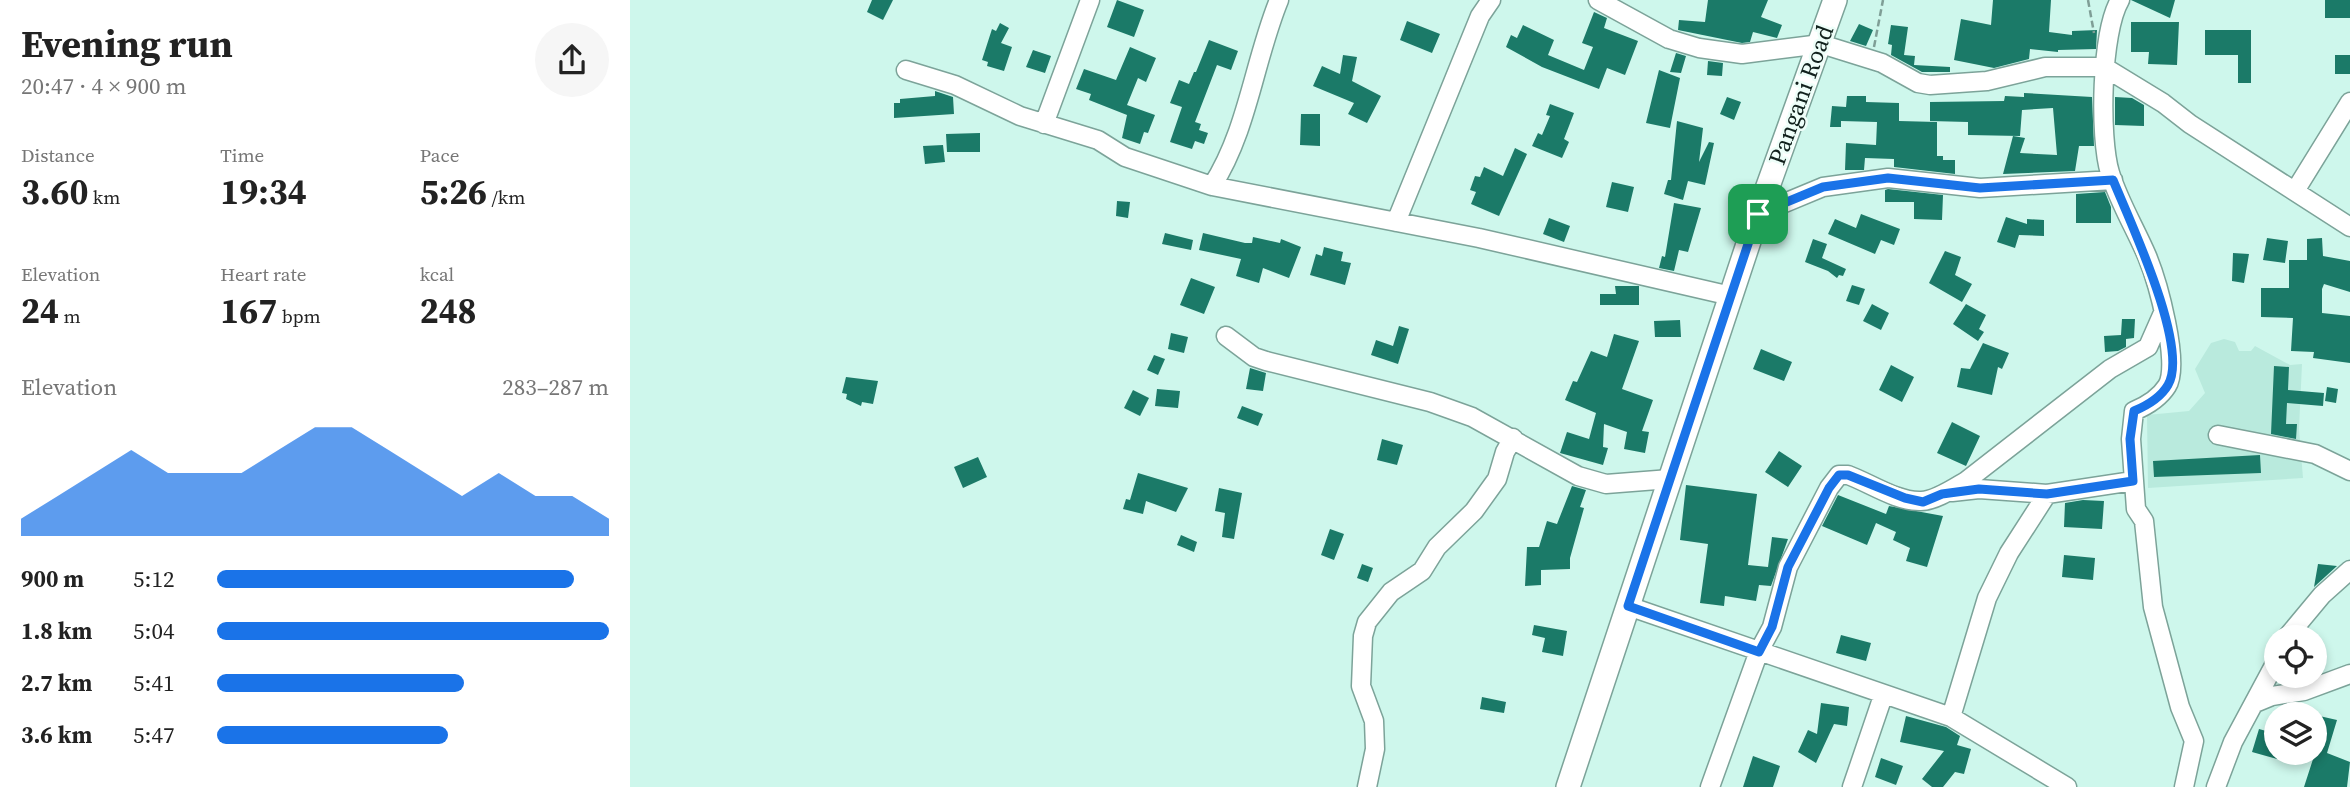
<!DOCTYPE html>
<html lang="en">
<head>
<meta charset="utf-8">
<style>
	:root { --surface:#fff; --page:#f6f6f6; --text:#222; --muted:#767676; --accent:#1a73e8 }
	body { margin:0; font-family:"Source Serif 4",serif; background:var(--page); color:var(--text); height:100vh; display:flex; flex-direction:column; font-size:26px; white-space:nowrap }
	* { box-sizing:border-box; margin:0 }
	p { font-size:23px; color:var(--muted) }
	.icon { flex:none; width:38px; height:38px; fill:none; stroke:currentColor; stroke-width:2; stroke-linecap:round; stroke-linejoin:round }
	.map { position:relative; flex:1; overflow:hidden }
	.panel { display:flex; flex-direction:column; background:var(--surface); width:630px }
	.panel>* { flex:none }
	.controls { position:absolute; left:1634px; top:625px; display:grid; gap:14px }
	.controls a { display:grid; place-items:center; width:63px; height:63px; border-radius:50%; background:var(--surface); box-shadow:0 4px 10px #0003; font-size:35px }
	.pin { position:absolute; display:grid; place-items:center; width:60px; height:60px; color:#fff; margin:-30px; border-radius:14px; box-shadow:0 4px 10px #0006 }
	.round { display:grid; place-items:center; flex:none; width:74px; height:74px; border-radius:37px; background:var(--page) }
	.head { display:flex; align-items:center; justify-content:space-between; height:119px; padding:0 21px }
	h1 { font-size:38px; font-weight:700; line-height:52px }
	.stats { display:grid; grid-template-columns:repeat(3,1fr); gap:10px; height:119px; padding:7px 21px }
	.stats div { display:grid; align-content:center }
	.stats b { font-size:35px; font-weight:700 }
	.stats small { font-size:19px; font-weight:400 }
	.stats p { font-size:19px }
	.chart { height:196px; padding:14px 21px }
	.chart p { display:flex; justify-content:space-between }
	.chart svg { width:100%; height:126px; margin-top:7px; fill:var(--accent); opacity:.7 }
	ul { padding:0 21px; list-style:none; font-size:23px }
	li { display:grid; grid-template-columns:112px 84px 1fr; align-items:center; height:52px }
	li i { height:18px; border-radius:9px; background:var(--accent) }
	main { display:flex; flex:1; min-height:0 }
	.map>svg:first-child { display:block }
	.built { fill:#b9eadd }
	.building { fill:#1b7a68 }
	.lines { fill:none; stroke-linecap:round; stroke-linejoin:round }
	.minor-casing { stroke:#7ca399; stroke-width:21 }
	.major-casing { stroke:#7ca399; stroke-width:26 }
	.path { stroke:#7f9e96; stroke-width:2.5; stroke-dasharray:7 3.5; stroke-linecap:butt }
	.minor { stroke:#fff; stroke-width:18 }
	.major { stroke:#fff; stroke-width:23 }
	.route-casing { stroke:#fff; stroke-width:14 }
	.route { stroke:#1a73e8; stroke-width:9 }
	.labels { text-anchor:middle; stroke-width:5; stroke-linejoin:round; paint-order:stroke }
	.street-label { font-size:24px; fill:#11211d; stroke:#eefef9 }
</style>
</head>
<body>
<main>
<section class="panel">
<div class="head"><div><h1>Evening run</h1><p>20:47 · 4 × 900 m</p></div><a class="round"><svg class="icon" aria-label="share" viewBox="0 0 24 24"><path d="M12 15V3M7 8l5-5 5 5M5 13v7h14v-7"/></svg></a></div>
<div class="stats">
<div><p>Distance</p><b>3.60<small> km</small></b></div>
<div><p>Time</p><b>19:34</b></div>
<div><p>Pace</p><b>5:26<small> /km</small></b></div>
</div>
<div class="stats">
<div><p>Elevation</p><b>24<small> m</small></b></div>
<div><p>Heart rate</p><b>167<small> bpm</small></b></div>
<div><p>kcal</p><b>248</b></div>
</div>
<div class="chart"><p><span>Elevation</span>283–287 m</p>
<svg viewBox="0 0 160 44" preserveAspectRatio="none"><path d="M0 44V38L10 30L20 22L30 14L40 22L50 22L60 22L70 14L80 6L90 6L100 14L110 22L120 30L130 22L140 30L150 30L160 38V44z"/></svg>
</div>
<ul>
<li><b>900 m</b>5:12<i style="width:91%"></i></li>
<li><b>1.8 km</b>5:04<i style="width:100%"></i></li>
<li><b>2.7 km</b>5:41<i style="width:63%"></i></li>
<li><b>3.6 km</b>5:47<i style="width:59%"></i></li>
</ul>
</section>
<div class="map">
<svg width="1720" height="787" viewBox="0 0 1720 787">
	<rect width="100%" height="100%" fill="#cef7ec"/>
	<path class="built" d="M 1594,339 L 1605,342 L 1609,351 L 1621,351 L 1625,346 L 1660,365 L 1672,364 L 1669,429 L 1673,478 L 1518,488 L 1517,415 L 1559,411 L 1575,393 L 1565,369 L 1581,343 Z"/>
	<path class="building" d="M 242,0 L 263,0 L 253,20 L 237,12 Z
		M 487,0 L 514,10 L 504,37 L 477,27 Z
		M 1078,0 L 1138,0 L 1131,17 L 1152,25 L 1147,38 L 1123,32 L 1120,42 L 1112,43 L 1048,30 L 1049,20 L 1075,22 Z
		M 1363,0 L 1421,0 L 1419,32 L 1442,35 L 1442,31 L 1467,30 L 1466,49 L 1428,50 L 1428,52 L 1400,49 L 1399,59 L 1364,68 L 1324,60 L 1331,19 L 1361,25 Z
		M 1501,0 L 1545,0 L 1540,18 Z
		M 1695,0 L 1720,0 L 1720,18 L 1695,18 Z
		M 964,12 L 977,18 L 974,28 L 1008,41 L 995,75 L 977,68 L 969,89 L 912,67 L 876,47 L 881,35 L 887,38 L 893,25 L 924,40 L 918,55 L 954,70 L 963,47 L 952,43 Z
		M 777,21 L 810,34 L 802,53 L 770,40 Z
		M 1501,22 L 1549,22 L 1547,65 L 1518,64 L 1519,52 L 1501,52 Z
		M 370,23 L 379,28 L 371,43 L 382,47 L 374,71 L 357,66 L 358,62 L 352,60 L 362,29 L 366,31 Z
		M 1229,24 L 1243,30 L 1236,46 L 1220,41 Z
		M 1261,25 L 1278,27 L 1274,55 L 1285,56 L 1284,65 L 1320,67 L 1320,72 L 1292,72 L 1261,55 L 1262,45 L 1258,44 Z
		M 1575,30 L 1621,30 L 1621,83 L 1608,83 L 1608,55 L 1575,55 Z
		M 579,40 L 608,51 L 601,70 L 587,65 L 565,122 L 571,124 L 569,130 L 578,133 L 574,144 L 565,141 L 562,149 L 540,142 L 552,107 L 540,103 L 549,80 L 559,84 L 564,72 L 566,72 Z
		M 500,47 L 526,58 L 516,82 L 508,78 L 497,105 L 525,115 L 518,133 L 514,132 L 510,144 L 492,138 L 497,115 L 459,100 L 461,94 L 446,89 L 454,69 L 486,80 Z
		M 403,50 L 421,56 L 415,73 L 396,67 Z
		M 1046,53 L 1056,56 L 1051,73 L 1040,72 Z
		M 713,55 L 727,57 L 722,81 L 751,96 L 737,123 L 718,114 L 724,103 L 683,86 L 692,66 L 710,74 Z
		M 1705,55 L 1720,55 L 1720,74 L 1705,74 Z
		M 1078,61 L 1093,63 L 1092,76 L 1077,75 Z
		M 1029,70 L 1050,78 L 1040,128 L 1016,123 Z
		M 305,91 L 323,97 L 324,114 L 264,118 L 264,103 L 270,103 L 270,99 L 305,96 Z
		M 1394,93 L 1462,97 L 1464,146 L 1449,146 L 1445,171 L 1373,174 L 1383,136 L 1395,138 L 1390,153 L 1427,155 L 1423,108 L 1392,110 L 1390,136 L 1338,135 L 1338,122 L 1300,121 L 1300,102 L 1374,101 L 1375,96 L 1394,97 Z
		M 1217,96 L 1236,96 L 1236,102 L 1269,103 L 1269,121 L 1307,122 L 1307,156 L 1313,156 L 1313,160 L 1325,160 L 1325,174 L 1264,167 L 1264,159 L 1235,158 L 1234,170 L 1215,170 L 1216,143 L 1246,145 L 1247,122 L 1211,121 L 1211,127 L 1200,127 L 1202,106 L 1216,107 Z
		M 1097,97 L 1111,102 L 1104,120 L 1090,114 Z
		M 1485,97 L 1502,98 L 1514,105 L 1514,126 L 1485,125 Z
		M 920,104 L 944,113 L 934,139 L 939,142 L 932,158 L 902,146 L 908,133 L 912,135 L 920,116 L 916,115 Z
		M 671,114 L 690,114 L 690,146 L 670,145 Z
		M 1047,121 L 1073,128 L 1069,162 L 1079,142 L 1084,143 L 1075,185 L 1058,181 L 1053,200 L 1034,194 L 1038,180 L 1041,180 Z
		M 350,133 L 350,152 L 317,152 L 316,134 Z
		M 313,145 L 315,162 L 295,164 L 293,146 Z
		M 885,148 L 897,154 L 869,216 L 841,204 L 846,192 L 840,190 L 845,176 L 850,177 L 854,167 L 873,176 Z
		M 982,182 L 1004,187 L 998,212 L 976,207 Z
		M 1258,189 L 1313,195 L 1312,220 L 1284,219 L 1284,202 L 1255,202 L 1255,190 Z
		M 1475,192 L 1481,207 L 1481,223 L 1446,223 L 1446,194 Z
		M 487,201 L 500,202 L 498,218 L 486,216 Z
		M 1044,203 L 1071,208 L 1058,252 L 1049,250 L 1044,271 L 1029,268 L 1032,256 L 1035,257 Z
		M 1231,214 L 1270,229 L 1264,245 L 1251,240 L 1245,254 L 1198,234 L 1205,219 L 1226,228 Z
		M 1376,217 L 1397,224 L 1397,219 L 1414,220 L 1414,236 L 1389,235 L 1385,248 L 1367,242 Z
		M 919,218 L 940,226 L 934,242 L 913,234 Z
		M 535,233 L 563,240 L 561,250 L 532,244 Z
		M 573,233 L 615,243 L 622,243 L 623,237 L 650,243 L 651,239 L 671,247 L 659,278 L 633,268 L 629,283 L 606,276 L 611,259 L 569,250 Z
		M 1637,238 L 1658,241 L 1655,263 L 1633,260 Z
		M 1692,238 L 1693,256 L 1720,261 L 1720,292 L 1694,284 L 1692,289 L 1692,313 L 1720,316 L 1720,363 L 1683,358 L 1684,352 L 1661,351 L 1663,318 L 1631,317 L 1631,288 L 1659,288 L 1659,260 L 1677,260 L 1677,239 Z
		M 1183,239 L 1197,244 L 1192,258 L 1216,269 L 1213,276 L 1209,275 L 1207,278 L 1198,271 L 1175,262 Z
		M 694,247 L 713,252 L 711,261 L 721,263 L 715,285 L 680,275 L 686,254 L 692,256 Z
		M 1315,251 L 1331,257 L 1325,275 L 1342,284 L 1332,302 L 1299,283 Z
		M 1603,253 L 1619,254 L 1614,283 L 1602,281 Z
		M 561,278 L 585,287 L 574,314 L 550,305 Z
		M 1222,285 L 1235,289 L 1229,305 L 1216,301 Z
		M 985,286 L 1009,286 L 1009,305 L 970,305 L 970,294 L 986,294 Z
		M 1242,304 L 1259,313 L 1251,330 L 1233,321 Z
		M 1336,304 L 1356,315 L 1349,329 L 1354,332 L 1348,341 L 1323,324 Z
		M 1492,319 L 1505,319 L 1504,338 L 1496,339 L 1496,347 L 1488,351 L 1475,352 L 1474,336 L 1491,335 Z
		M 1050,320 L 1051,337 L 1025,337 L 1024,321 Z
		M 769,326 L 779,329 L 768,364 L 741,355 L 746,340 L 763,346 Z
		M 541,333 L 558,337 L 554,353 L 538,349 Z
		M 984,334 L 1009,341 L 992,389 L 1023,400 L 1012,431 L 1019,432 L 1015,453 L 994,449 L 997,432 L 974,424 L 973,447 L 978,448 L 973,465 L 930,453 L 937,432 L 959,439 L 966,413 L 935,400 L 943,381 L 947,382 L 961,351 L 977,357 Z
		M 1353,343 L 1379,353 L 1372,369 L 1368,367 L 1362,395 L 1327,387 L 1331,368 L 1340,369 Z
		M 1131,349 L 1162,362 L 1154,381 L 1123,369 Z
		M 524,355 L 535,359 L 528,375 L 517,370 Z
		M 1261,365 L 1284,377 L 1272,402 L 1249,390 Z
		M 1644,366 L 1659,367 L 1658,390 L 1694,393 L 1693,406 L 1657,403 L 1656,424 L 1667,424 L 1666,439 L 1641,434 Z
		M 620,368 L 636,373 L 633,391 L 616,389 Z
		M 216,377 L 248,381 L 243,404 L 232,402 L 231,406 L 216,399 L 217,394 L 212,393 Z
		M 1697,387 L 1708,389 L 1706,403 L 1695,401 Z
		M 527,389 L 550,391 L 548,408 L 525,406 Z
		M 503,390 L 519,398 L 510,416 L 494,408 Z
		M 612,406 L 633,414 L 628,426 L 607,418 Z
		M 1322,422 L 1350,436 L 1336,466 L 1307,453 Z
		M 752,439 L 773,445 L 767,465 L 747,460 Z
		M 1149,451 L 1172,466 L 1158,487 L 1135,472 Z
		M 1630,455 L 1631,473 L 1524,477 L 1523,461 Z
		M 348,457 L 357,477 L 333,488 L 324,467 Z
		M 508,473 L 558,488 L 546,512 L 516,501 L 513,514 L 493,509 L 496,499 L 500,500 Z
		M 1056,485 L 1127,494 L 1118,565 L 1138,567 L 1142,537 L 1158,539 L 1141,586 L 1129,585 L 1126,601 L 1095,596 L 1094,606 L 1070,603 L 1078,544 L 1050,540 Z
		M 942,486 L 956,490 L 950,507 L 954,508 L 940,558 L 940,569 L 911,570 L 911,585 L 895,586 L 897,547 L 909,547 L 917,521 L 927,524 Z
		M 589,488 L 612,493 L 604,539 L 592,537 L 595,513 L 585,511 Z
		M 1208,495 L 1256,514 L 1259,506 L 1313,516 L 1297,567 L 1276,561 L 1280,548 L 1263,540 L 1266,532 L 1246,523 L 1237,545 L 1192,526 Z
		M 1453,500 L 1474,501 L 1472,529 L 1434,527 L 1435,503 Z
		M 700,529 L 714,534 L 704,560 L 691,555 Z
		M 551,535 L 567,542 L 564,552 L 547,545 Z
		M 1434,555 L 1465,558 L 1463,580 L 1432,577 Z
		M 732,564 L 743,568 L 738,582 L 727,578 Z
		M 1688,564 L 1707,566 L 1684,587 Z
		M 904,625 L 937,631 L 933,656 L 912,652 L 915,638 L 902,635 Z
		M 1211,635 L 1241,643 L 1236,661 L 1206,653 Z
		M 852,697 L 876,702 L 874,713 L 850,709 Z
		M 1191,703 L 1219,707 L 1217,726 L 1204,724 L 1186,763 L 1168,752 L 1178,730 L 1187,734 Z
		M 1685,715 L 1707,720 L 1697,753 L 1720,762 L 1717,787 L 1674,787 L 1685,753 Z
		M 1276,716 L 1316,727 L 1330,736 L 1327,745 L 1341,749 L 1334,774 L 1325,772 L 1313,787 L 1302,787 L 1292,779 L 1314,751 L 1270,742 Z
		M 1629,729 L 1647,734 L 1647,759 L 1622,752 Z
		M 1123,756 L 1150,766 L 1143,787 L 1113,787 Z
		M 1251,758 L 1273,766 L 1266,785 L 1245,777 Z"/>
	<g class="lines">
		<g class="minor-casing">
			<path id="minor" d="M 968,0 L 1039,39 L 1069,48 L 1112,54 L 1191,44 L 1252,63 L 1288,83 L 1300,85 L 1357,81 L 1415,67 L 1474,67 L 1533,103 L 1560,124 L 1720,227
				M 1490,0 C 1471,32 1469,137 1480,173 C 1489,202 1505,228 1517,256 C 1527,280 1551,364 1537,386 C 1530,397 1516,406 1504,411 L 1501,439 L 1506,509 L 1514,521 L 1523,607 L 1550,707 L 1564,741 L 1554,787
				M 276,70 L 325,85 L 390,116 L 468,140 L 495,157 L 582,186 C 618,130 624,61 649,0
				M 414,124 L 460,0
				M 582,186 L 849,238 L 1101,296
				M 1665,191 L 1720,102
				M 1128,214 L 1193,187 L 1258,178 L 1350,188 L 1483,180
				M 766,222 L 850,16 L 861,0
				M 596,336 L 624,357 L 636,361 L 800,402 L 842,417 L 948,476 L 976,484 L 1040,479
				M 1588,435 L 1685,454 L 1720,471
				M 1322,492 L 1349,489 L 1417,494 L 1503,481
				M 998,606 L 1321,717 L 1437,787
				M 1657,637 L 1692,595 L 1720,570
				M 1625,703 L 1642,696 L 1674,691 L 1720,674
				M 1321,717 L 1357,598 L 1379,553 L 1417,494
				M 737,787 L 745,749 L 744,721 L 731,686 L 733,636 L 737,622 L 761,592 L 792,571 L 807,547 L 844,511 L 867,479 L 875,452 L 883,438
				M 1080,787 L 1129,651 L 1142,627 L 1158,567 L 1199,488 L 1209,475 L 1218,475 C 1240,483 1267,502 1291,501 C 1305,501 1324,488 1336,481 L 1480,369 L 1518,347 L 1533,313
				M 1222,787 L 1253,696
				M 1586,787 L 1603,742 L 1647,660"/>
		</g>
		<g class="major-casing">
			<path id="major" d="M 938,787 L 1128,214 L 1205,0"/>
		</g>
		<path class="path" d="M 1458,0 L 1464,33
			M 1244,47 L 1253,0"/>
		<use href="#minor" class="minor"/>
		<use href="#major" class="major"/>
	</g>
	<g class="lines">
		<g class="route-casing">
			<path id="route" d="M 1258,178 L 1350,188 L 1483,180 C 1499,219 1560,348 1538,385 C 1531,397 1516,406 1504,411 L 1500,439 L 1503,481 L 1417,494 L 1349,489 L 1312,494 L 1293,502 L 1275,498 L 1218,475 L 1209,475 L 1199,488 L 1158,567 L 1142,627 L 1129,652 L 998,606 L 1128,214 L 1193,187 Z"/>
		</g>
		<use href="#route" class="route"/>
	</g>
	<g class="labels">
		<g class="street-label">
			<text transform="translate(1171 95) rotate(-70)" y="8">Pangani Road</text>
		</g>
	</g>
</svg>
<div class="controls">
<a><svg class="icon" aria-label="locate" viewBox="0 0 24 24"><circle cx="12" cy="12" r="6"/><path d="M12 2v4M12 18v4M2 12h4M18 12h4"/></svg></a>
<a><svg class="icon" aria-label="layers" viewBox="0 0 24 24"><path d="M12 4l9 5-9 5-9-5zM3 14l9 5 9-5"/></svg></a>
</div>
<div class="pin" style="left:1128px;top:214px;background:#1e9e55"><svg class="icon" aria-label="arrive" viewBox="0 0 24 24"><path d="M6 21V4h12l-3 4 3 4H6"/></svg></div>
</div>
</main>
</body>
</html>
